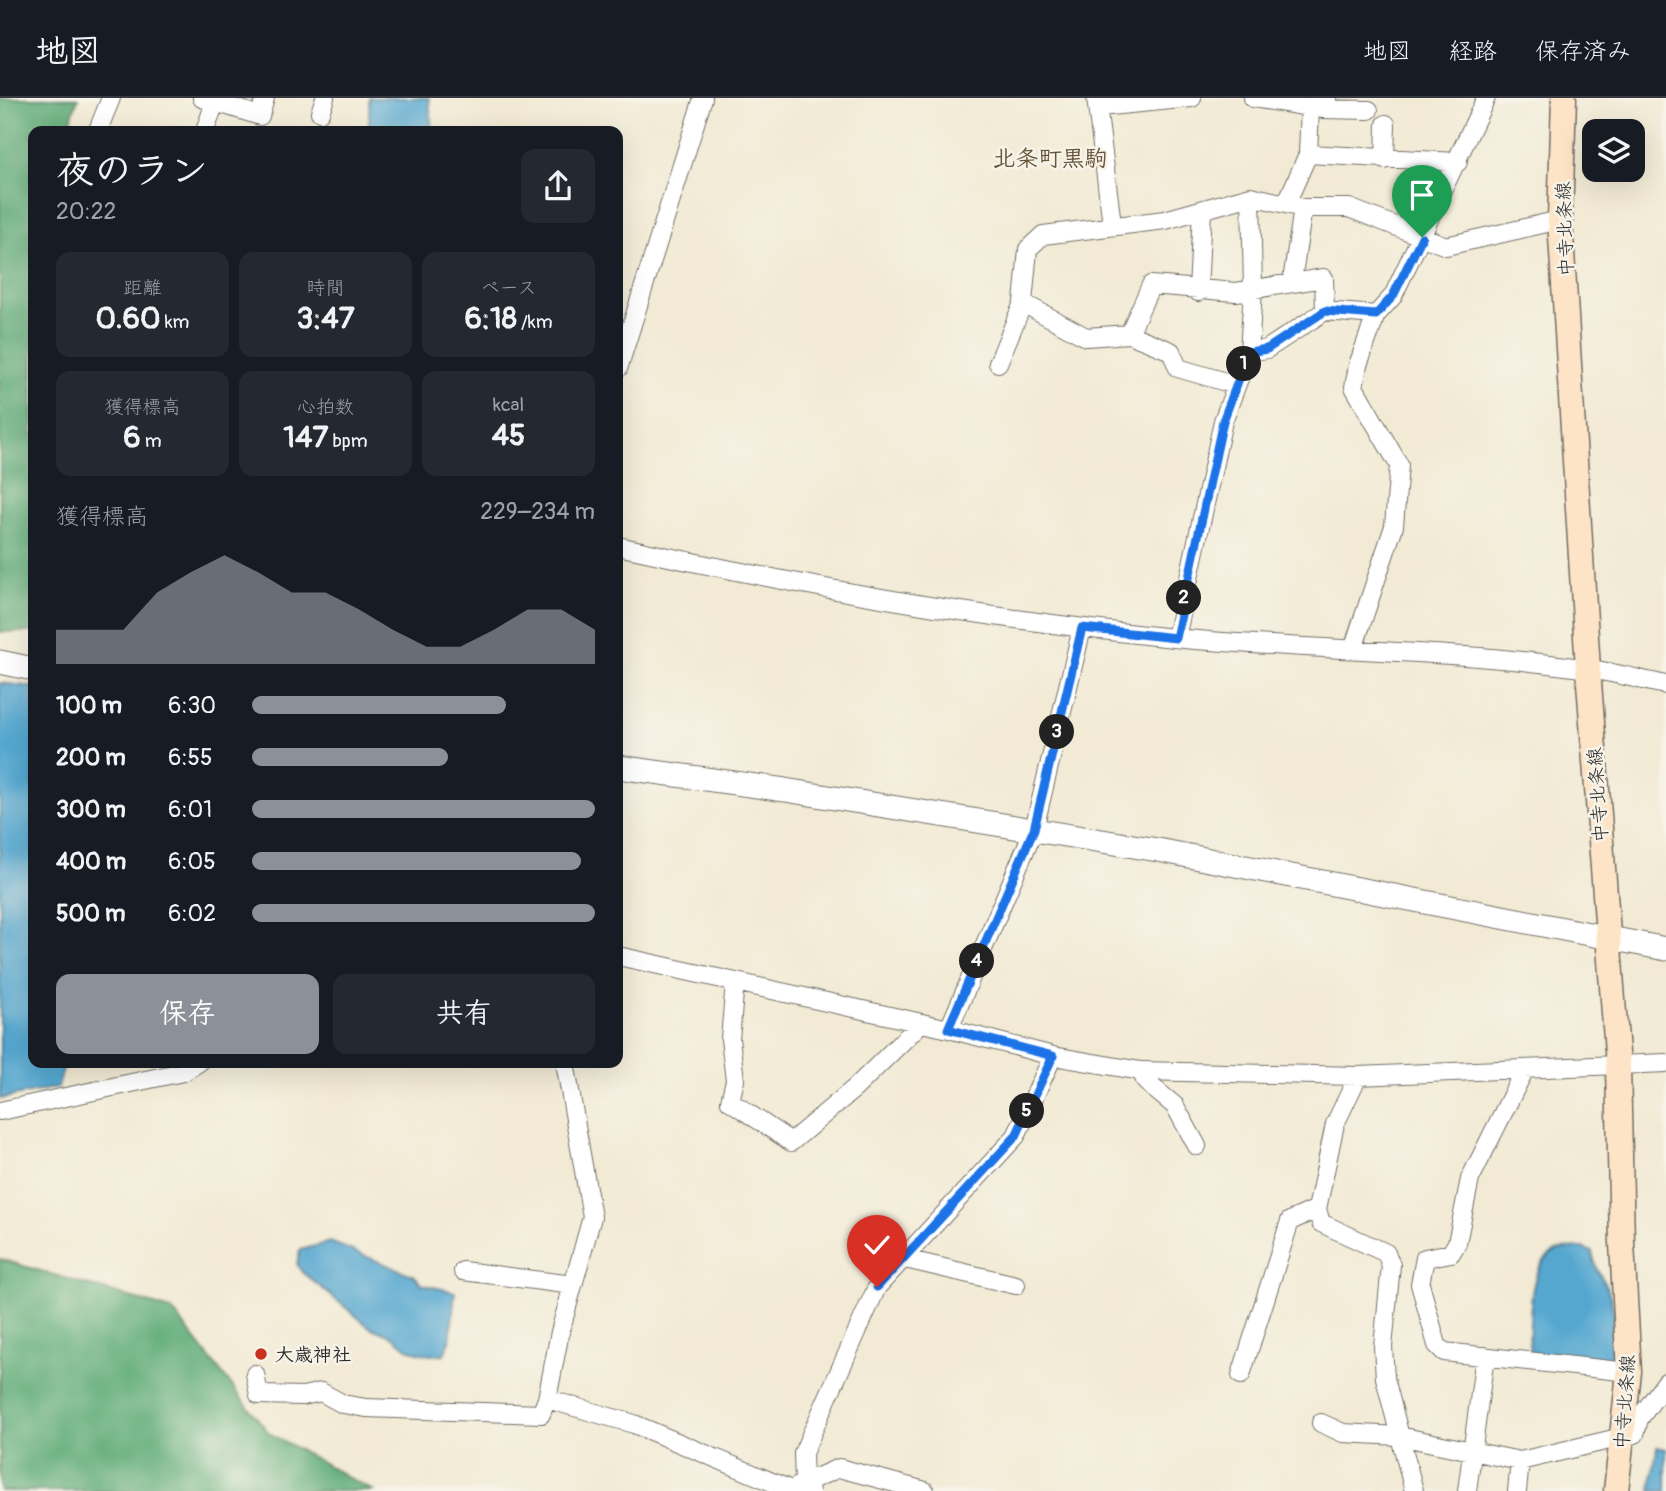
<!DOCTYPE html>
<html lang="ja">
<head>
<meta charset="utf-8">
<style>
	:root { --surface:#171b24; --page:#242831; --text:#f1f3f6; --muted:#9ea1a6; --line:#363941; --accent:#8c9099 }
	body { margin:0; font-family:Pangolin,"Klee One",sans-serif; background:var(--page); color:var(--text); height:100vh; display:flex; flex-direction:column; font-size:26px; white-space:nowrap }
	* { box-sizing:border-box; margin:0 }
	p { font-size:23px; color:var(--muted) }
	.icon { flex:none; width:38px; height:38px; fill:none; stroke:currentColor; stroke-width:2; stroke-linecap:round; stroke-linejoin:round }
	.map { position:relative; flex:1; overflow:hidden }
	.details { position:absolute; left:28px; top:28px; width:595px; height:942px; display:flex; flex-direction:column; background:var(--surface); border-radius:14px; box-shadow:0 7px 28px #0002 }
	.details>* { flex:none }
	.controls { position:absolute; left:1582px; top:21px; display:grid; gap:14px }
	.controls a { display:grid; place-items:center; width:63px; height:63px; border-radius:14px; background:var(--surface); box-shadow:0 7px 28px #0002; font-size:35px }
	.pin { position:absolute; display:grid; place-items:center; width:60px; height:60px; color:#fff; margin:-72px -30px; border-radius:50% 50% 50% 0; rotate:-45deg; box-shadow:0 0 7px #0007 }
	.pin .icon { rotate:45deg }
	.km { position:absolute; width:35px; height:35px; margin:-18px; border-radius:50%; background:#222; color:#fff; font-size:19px; line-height:35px; text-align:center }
	.round { display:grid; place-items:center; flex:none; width:74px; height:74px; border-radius:14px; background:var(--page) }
	.head { display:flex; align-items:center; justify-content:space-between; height:119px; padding:0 28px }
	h1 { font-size:38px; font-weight:700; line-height:52px }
	.figures { display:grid; grid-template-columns:repeat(3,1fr); gap:10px; height:119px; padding:7px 28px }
	.figures div { display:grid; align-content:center; border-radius:14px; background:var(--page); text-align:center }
	.figures b { font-size:30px; font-weight:700 }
	.figures small { font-size:19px; font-weight:400 }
	.figures p { font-size:19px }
	.chart { height:196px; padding:14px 28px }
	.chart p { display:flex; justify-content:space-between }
	.chart svg { width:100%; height:126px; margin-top:7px; fill:var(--accent); opacity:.7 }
	.primary-button { display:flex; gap:14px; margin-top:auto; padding:14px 28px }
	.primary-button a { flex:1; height:80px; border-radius:14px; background:var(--accent); color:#fff; font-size:28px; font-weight:700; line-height:80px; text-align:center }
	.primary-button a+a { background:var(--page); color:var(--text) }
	ul { padding:0 28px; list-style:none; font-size:23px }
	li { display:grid; grid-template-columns:112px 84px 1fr; align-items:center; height:52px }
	li i { height:18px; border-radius:9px; background:var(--accent) }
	header { display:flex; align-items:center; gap:42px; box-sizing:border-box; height:98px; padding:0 35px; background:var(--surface); border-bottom:2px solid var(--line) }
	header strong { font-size:33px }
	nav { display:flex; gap:38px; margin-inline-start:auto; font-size:24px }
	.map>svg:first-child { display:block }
	.forest { fill:#5eac77; stroke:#446c51; stroke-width:2 }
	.water { fill:#55a7d0; stroke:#40697e; stroke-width:2 }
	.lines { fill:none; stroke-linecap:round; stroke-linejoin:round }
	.minor-casing { stroke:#716e66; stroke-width:20 }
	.tertiary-casing { stroke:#716e66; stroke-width:25 }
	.secondary-casing { stroke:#716e66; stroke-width:27 }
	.minor { stroke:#fff; stroke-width:18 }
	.tertiary { stroke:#fff; stroke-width:23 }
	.secondary { stroke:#fee4c6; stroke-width:24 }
	.route-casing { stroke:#fff; stroke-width:14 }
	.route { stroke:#1a73e8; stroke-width:9 }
	.poi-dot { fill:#c8321e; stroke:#f7f3e8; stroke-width:2.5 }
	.labels { text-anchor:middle; stroke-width:5; stroke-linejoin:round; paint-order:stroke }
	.street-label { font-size:19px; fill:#2b2b2b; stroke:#f7f3e8 }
	.poi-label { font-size:19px; font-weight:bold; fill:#2b2b2b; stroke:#f7f3e8; text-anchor:start }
	.quarter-label { font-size:23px; font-weight:bold; fill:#67543b; stroke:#f7f3e8 }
</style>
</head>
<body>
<header>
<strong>地図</strong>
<nav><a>地図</a><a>経路</a><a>保存済み</a></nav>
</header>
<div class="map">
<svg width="1666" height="1393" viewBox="0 0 1666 1393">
	<rect width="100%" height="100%" fill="#f7f3e8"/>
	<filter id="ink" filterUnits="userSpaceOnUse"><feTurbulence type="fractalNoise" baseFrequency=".0143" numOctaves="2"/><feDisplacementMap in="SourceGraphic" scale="14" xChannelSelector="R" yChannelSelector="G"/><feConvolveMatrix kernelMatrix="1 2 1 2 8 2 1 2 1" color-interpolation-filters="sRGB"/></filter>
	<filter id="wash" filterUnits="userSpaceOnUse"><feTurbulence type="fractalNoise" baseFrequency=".00686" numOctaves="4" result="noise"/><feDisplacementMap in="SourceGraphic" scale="28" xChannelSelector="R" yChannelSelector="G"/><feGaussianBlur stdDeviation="1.57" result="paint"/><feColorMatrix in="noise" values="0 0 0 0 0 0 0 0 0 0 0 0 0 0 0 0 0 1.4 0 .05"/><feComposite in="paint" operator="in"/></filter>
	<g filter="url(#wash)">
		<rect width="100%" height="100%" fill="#f2ead4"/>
		<path class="forest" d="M 0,0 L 78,0 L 67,33 L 33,33 L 33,534 L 0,534 Z
			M 0,1161 L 172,1212 L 269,1335 L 373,1393 L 0,1393 Z"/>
		<path class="water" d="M 369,0 L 429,0 L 432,33 L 369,33 Z
			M 0,585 L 33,589 L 33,964 L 65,964 L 58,989 L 0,1001 Z
			M 330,1144 L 415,1178 L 421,1186 L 455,1194 L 450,1243 L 444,1256 L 430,1257 L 410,1252 L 392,1238 L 371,1230 L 302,1174 L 297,1166 L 300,1152 Z
			M 1583,1150 L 1592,1154 C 1595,1169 1600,1177 1607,1190 C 1616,1210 1618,1246 1615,1268 L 1529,1255 C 1531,1226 1525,1168 1556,1153 C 1564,1149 1575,1150 1583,1150 Z
			M 1657,1349 L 1666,1351 L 1666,1393 L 1651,1393 Z"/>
	</g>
	<g filter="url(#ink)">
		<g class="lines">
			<g class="minor-casing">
				<path id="minor" d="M 202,0 L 260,18 L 265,0
					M 1096,0 L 1112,126
					M 1253,0 L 1310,9 L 1328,0
					M 1319,5 L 1322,11 L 1369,12
					M 1099,9 L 1192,0
					M 320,14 L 325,0
					M 102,33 L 98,32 L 111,0
					M 205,33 L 215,4
					M 1308,56 L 1458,64
					M 1385,62 L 1386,26
					M 1287,104 L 1308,56 L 1310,9
					M 1292,183 L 1303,110
					M 1198,194 L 1202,112
					M 1023,205 L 1086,239 L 1129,236 L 1171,253 L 1178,270 L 1236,287
					M 1129,236 L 1151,187 L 1236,194 L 1324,180 L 1325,213 L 1376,217
					M 1249,254 L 1267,251 L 1325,213
					M 998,265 L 1023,205 L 1028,151 L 1043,137 L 1165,122 L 1251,98 L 1303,110 L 1349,110 L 1446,148 L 1560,122
					M 618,271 L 703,0
					M 618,448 C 799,488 989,522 1174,540 C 1311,553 1451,551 1588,571 C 1614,574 1640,582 1666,587
					M 1176,540 L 1223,323 L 1249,254 L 1253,192 L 1251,98
					M 1353,551 L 1394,428 L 1399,367 L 1354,289 L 1358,267 L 1376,217 L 1393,198 L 1486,0
					M 618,858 L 949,931 L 1053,958 L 1141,973 L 1358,978 L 1666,965
					M 735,884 L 730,941 L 735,982 L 730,1003 L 791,1044 L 855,990 L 916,930 L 916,924
					M 949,931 L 1034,731 L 1082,530
					M 565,964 L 592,1119 L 560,1234 L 547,1301 L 634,1326 L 791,1392 L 804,1385 L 803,1355 L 877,1189 L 1016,1038 L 1053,958
					M 1525,971 L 1470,1081 L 1457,1145 L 1451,1155 L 1425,1160 L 1420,1186 L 1437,1247 L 1444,1254 L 1629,1274
					M 1141,973 L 1146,984 L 1175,1008 L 1197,1048
					M 1358,978 L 1335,1026 L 1317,1111 L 1321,1125 L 1386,1155 L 1391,1167 L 1383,1249 L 1385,1280 L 1414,1393
					M 0,1013 L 183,974 L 199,964
					M 901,1160 L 1016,1187
					M 463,1173 L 573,1187
					M 255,1276 L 259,1297 L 303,1298 L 321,1294 L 343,1306 L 366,1310 L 541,1316 L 547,1301
					M 1241,1277 L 1290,1123 L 1317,1111
					M 1321,1325 L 1343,1335 L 1399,1338 L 1520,1363 L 1635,1336 L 1639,1321 L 1666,1284
					M 810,1393 L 804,1385 L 839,1370 L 925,1393
					M 1467,1393 L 1485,1258
					M 1517,1393 L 1520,1363"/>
			</g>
			<g class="tertiary-casing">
				<path id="tertiary" d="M 0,564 L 33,571
					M 618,669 L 785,692 L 1158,752 L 1666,851"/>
			</g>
			<g class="secondary-casing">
				<path id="secondary" d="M 1564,0 L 1560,122 L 1588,571 L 1618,968 L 1622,1145 L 1629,1274 L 1616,1393"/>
			</g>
			<use href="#minor" class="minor"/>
			<use href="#tertiary" class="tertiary"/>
			<use href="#secondary" class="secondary"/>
		</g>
	</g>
	<g class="lines" filter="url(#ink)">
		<g class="route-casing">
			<path id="route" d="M 877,1189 L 1016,1038 L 1053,958 L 948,931 L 1034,731 L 1082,530 L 1176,540 L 1223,323 L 1249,254 L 1267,251 L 1325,213 L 1376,217 L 1393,198 L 1422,139"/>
		</g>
		<use href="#route" class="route"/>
	</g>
	<circle class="poi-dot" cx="261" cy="1256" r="7"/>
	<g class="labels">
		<g class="street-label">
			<text transform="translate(1564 131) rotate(-92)" y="7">中寺北条線</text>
			<text transform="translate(1597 697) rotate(-94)" y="7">中寺北条線</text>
			<text transform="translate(1624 1304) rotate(-86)" y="7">中寺北条線</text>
		</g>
		<g class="poi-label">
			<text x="275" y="1263">大歳神社</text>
		</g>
		<g class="quarter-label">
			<text x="1050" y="68">北条町黒駒</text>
		</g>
	</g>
</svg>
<div class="controls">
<a><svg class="icon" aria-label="layers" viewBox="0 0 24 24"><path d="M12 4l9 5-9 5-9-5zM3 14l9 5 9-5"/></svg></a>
</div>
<div class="pin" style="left:1422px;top:139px;background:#1e9e55"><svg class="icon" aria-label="arrive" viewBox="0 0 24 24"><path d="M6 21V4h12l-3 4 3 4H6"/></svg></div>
<div class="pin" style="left:877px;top:1189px;background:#d93025"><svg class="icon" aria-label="check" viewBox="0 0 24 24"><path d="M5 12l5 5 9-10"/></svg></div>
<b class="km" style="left:1244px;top:266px">1</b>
<b class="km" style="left:1184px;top:500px">2</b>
<b class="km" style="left:1057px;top:634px">3</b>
<b class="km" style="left:977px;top:863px">4</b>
<b class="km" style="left:1027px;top:1013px">5</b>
<section class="details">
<div class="head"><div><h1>夜のラン</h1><p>20:22</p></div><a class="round"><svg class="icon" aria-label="share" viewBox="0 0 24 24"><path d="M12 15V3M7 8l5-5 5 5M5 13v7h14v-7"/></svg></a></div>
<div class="figures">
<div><p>距離</p><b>0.60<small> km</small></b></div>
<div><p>時間</p><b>3:47</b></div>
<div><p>ペース</p><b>6:18<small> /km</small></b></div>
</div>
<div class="figures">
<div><p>獲得標高</p><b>6<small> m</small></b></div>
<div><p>心拍数</p><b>147<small> bpm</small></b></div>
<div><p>kcal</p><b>45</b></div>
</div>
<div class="chart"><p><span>獲得標高</span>229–234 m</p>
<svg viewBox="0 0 160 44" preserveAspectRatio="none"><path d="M0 44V32L10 32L20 32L30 19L40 12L50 6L60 12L70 19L80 19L90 25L100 32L110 38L120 38L130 32L140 25L150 25L160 32V44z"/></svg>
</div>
<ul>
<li><b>100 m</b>6:30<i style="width:74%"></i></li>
<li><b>200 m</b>6:55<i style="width:57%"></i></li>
<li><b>300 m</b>6:01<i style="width:100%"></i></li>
<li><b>400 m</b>6:05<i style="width:96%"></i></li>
<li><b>500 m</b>6:02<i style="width:100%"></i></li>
</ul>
<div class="primary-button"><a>保存</a><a>共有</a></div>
</section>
</div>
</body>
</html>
